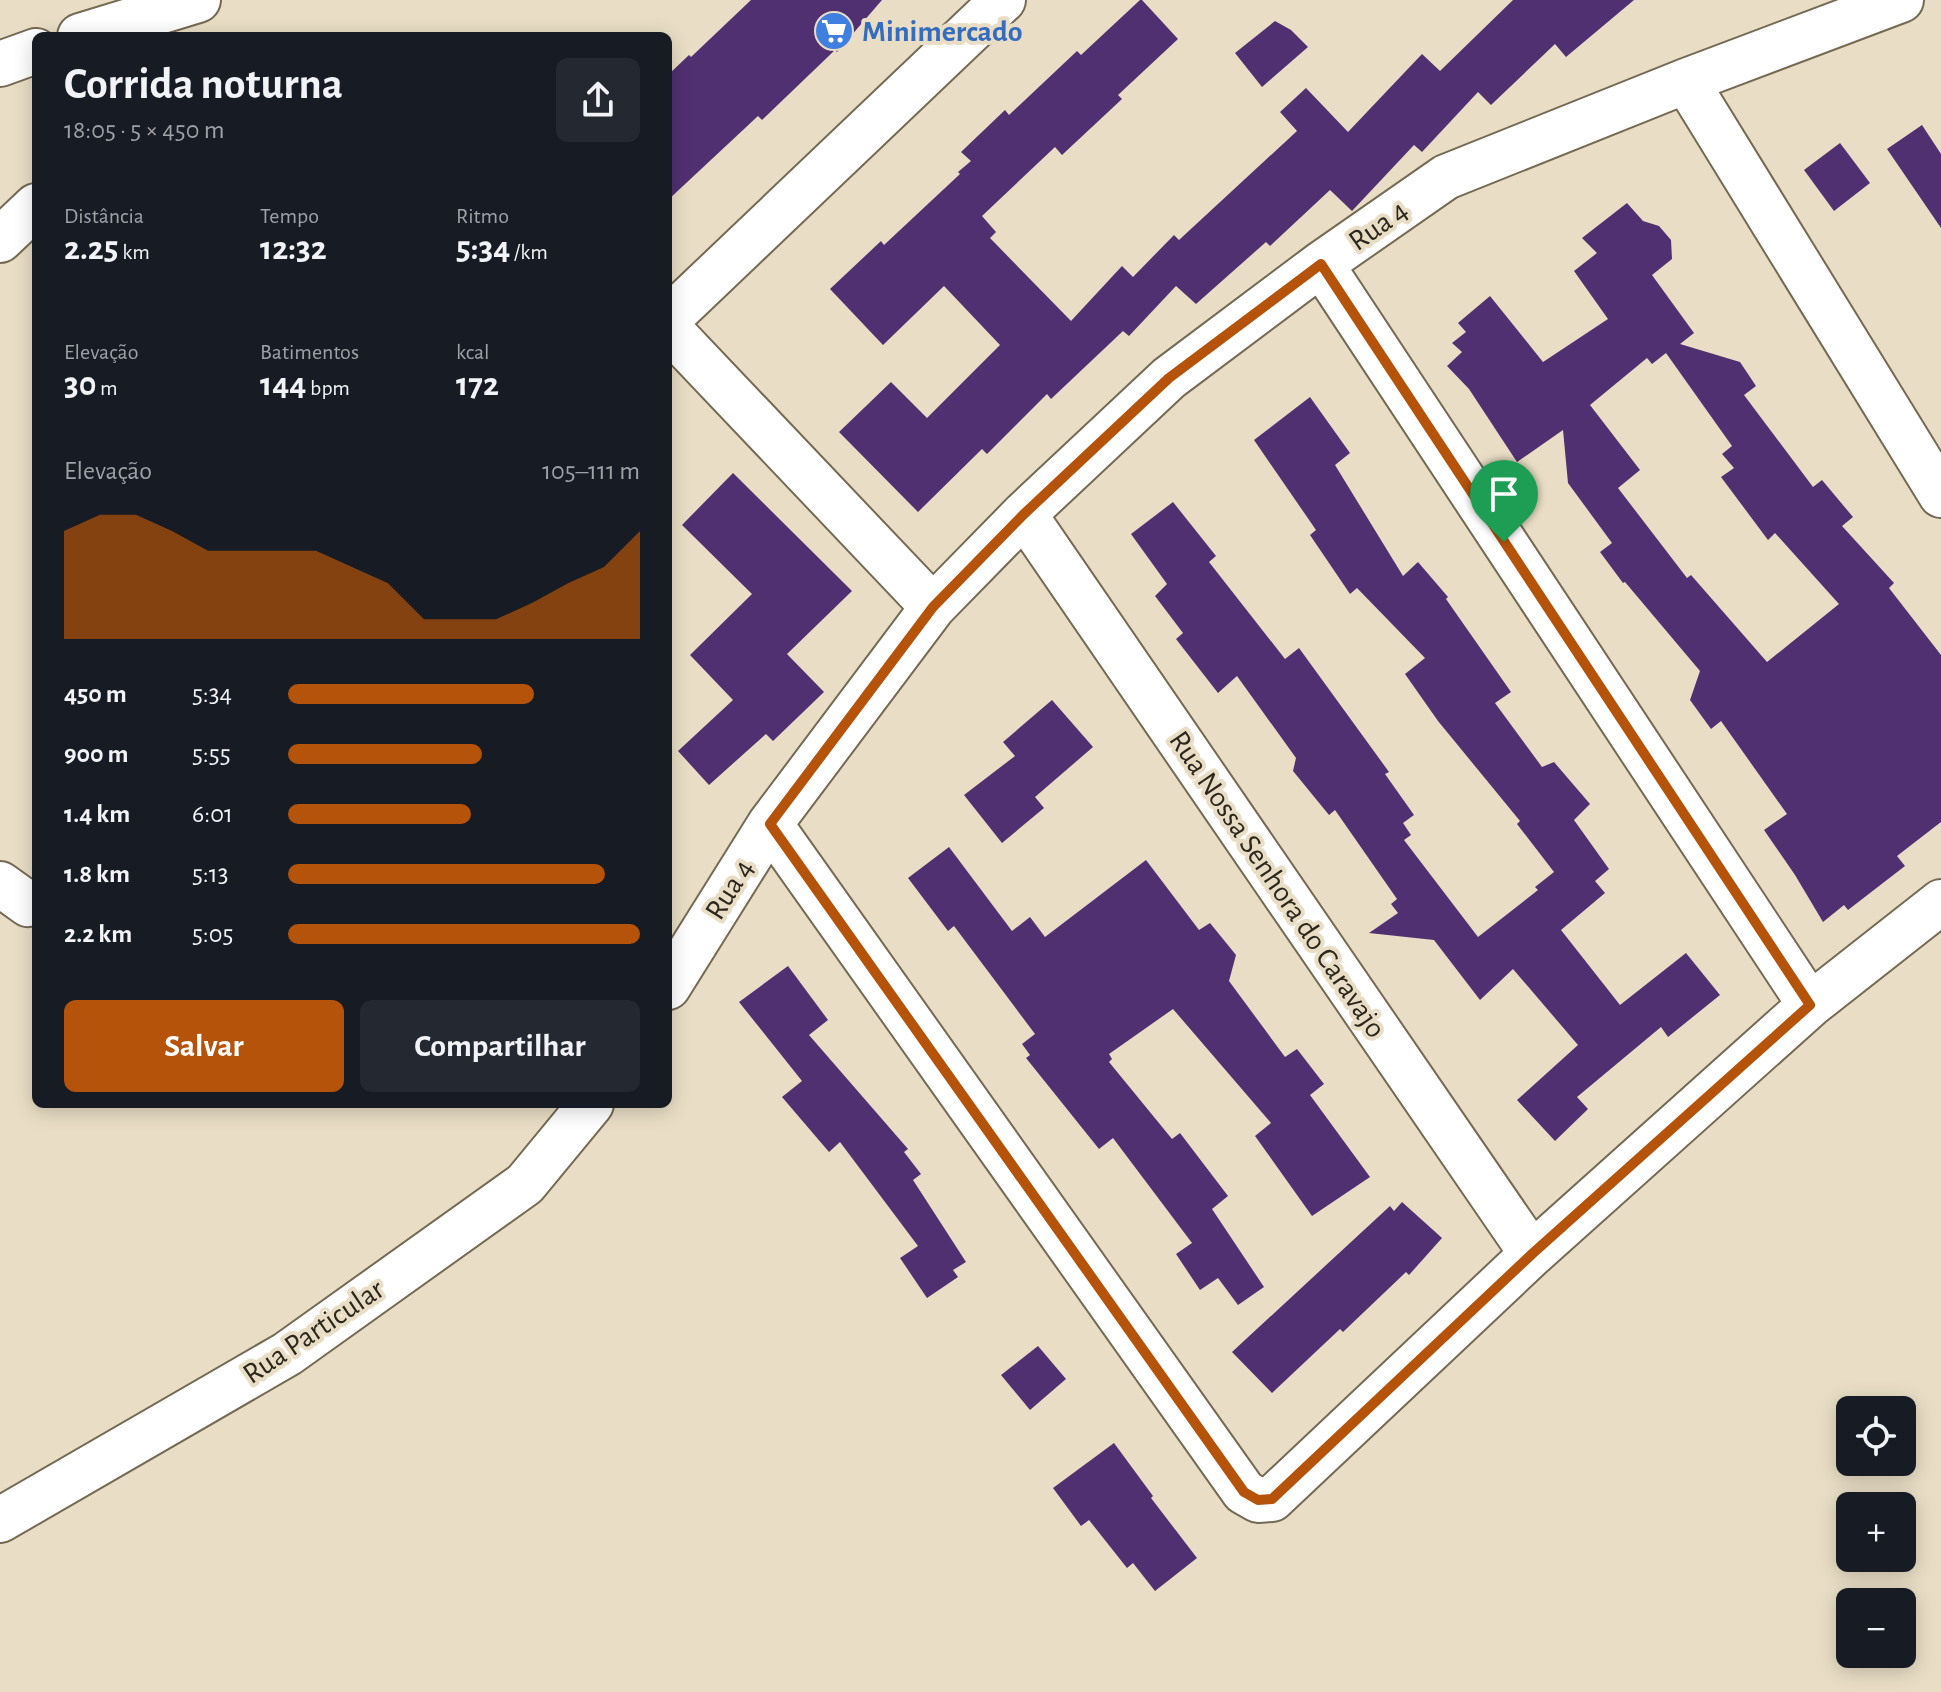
<!DOCTYPE html>
<html lang="pt">
<head>
<meta charset="utf-8">
<style>
	:root { --surface:#171b24; --page:#242831; --text:#f1f3f6; --muted:#9ea1a6; --accent:#b45309 }
	body { margin:0; font-family:"Alegreya Sans",sans-serif; background:var(--page); color:var(--text); height:100vh; display:flex; flex-direction:column; font-size:30px; white-space:nowrap }
	* { box-sizing:border-box; margin:0 }
	p { font-size:26px; color:var(--muted) }
	.icon { flex:none; width:44px; height:44px; fill:none; stroke:currentColor; stroke-width:2; stroke-linecap:round; stroke-linejoin:round }
	.map { position:relative; flex:1; overflow:hidden }
	.side { position:absolute; left:32px; top:32px; width:640px; height:1076px; display:flex; flex-direction:column; background:var(--surface); border-radius:12px; box-shadow:0 4px 20px #0003 }
	.side>* { flex:none }
	.fabs { position:absolute; left:1836px; top:1396px; display:grid; gap:16px }
	.fabs a { display:grid; place-items:center; width:80px; height:80px; border-radius:12px; background:var(--surface); box-shadow:0 4px 20px #0003; font-size:40px }
	.pin { position:absolute; display:grid; place-items:center; width:68px; height:68px; color:#fff; margin:-82px -34px; border-radius:50% 50% 50% 0; rotate:-45deg; box-shadow:0 0 8px #0007 }
	.pin .icon { rotate:45deg }
	.round { display:grid; place-items:center; flex:none; width:84px; height:84px; border-radius:12px; background:var(--page) }
	.overview { display:flex; align-items:center; justify-content:space-between; height:136px; padding:0 32px }
	h1 { font-size:44px; font-weight:600; line-height:60px }
	.stats { display:grid; grid-template-columns:repeat(3,1fr); gap:12px; height:136px; padding:8px 32px }
	.stats div { display:grid; align-content:center }
	.stats b { font-size:34px; font-weight:600 }
	.stats small { font-size:22px; font-weight:400 }
	.stats p { font-size:22px }
	.chart { height:224px; padding:16px 32px }
	.chart p { display:flex; justify-content:space-between }
	.chart svg { width:100%; height:144px; margin-top:8px; fill:var(--accent); opacity:.7 }
	.cta { display:flex; gap:16px; margin-top:auto; padding:16px 32px }
	.cta a { flex:1; height:92px; border-radius:12px; background:var(--accent); color:#fff; font-size:32px; font-weight:600; line-height:92px; text-align:center }
	.cta a+a { background:var(--page); color:var(--text) }
	ul { padding:0 32px; list-style:none; font-size:26px }
	li { display:grid; grid-template-columns:128px 96px 1fr; align-items:center; height:60px }
	li i { height:20px; border-radius:10px; background:var(--accent) }
	.map>svg:first-child { display:block }
	.building { fill:#513072; fill-rule:evenodd }
	.lines { fill:none; stroke-linecap:round; stroke-linejoin:round }
	.minor-casing { stroke:#746953; stroke-width:48 }
	.minor { stroke:#fff; stroke-width:44 }
	.route-casing { stroke:#fff; stroke-width:16 }
	.route { stroke:#b45309; stroke-width:10 }
	.labels { text-anchor:middle; stroke-width:8; stroke-linejoin:round; paint-order:stroke }
	.shop-label { font-size:30px; font-weight:bold; fill:#366cbe; stroke:#e9dec5; text-anchor:start }
	.street-label { font-size:30px; fill:#2b271d; stroke:#e9dec5 }
</style>
</head>
<body>
<div class="map">
<svg width="1941" height="1692" viewBox="0 0 1941 1692">
	<rect width="100%" height="100%" fill="#e9dec5"/>
	<path class="building" d="M 751,0 L 882,0 L 837,52 L 835,50 L 762,120 L 758,116 L 668,200 L 668,75 L 689,55 L 691,57 Z
		M 1140,0 L 1142,0 L 1178,39 L 1118,95 L 1122,99 L 1062,155 L 1055,147 L 982,216 L 996,232 L 990,238 L 1071,321 L 1122,266 L 1133,277 L 1174,235 L 1179,240 L 1297,131 L 1280,112 L 1306,88 L 1348,132 L 1422,54 L 1440,71 L 1513,0 L 1634,0 L 1566,57 L 1555,44 L 1491,105 L 1478,92 L 1422,152 L 1414,145 L 1352,211 L 1330,190 L 1270,246 L 1266,242 L 1196,304 L 1176,286 L 1129,336 L 1123,331 L 1051,399 L 1047,394 L 987,454 L 982,449 L 918,512 L 839,432 L 891,382 L 927,418 L 1000,345 L 944,286 L 883,345 L 830,289 L 881,241 L 884,245 L 960,174 L 958,172 L 971,161 L 961,152 L 1005,110 L 1009,115 L 1077,51 L 1081,55 Z
		M 1275,21 L 1291,30 L 1308,47 L 1262,87 L 1235,53 Z
		M 1922,125 L 1941,154 L 1941,228 L 1887,149 Z
		M 1840,143 L 1870,183 L 1834,211 L 1804,170 Z
		M 1627,203 L 1643,221 L 1659,226 L 1671,240 L 1672,259 L 1652,275 L 1694,333 L 1680,344 L 1740,362 L 1756,386 L 1744,395 L 1813,487 L 1822,480 L 1853,517 L 1842,526 L 1894,583 L 1889,588 L 1941,655 L 1941,822 L 1897,856 L 1905,866 L 1848,910 L 1844,905 L 1823,922 L 1795,875 L 1764,830 L 1787,814 L 1721,721 L 1711,729 L 1690,700 L 1700,671 L 1625,582 L 1623,583 L 1600,552 L 1612,543 L 1568,483 L 1563,430 L 1517,462 L 1469,389 L 1447,366 L 1462,352 L 1452,343 L 1466,332 L 1458,323 L 1490,296 L 1543,362 L 1608,319 L 1574,271 L 1597,253 L 1582,238 ZM 1666,353 L 1732,446 L 1722,454 L 1734,468 L 1721,477 L 1768,540 L 1775,533 L 1839,604 L 1767,662 L 1691,575 L 1687,578 L 1618,488 L 1640,470 L 1590,405 L 1647,358 L 1652,364 Z
		M 1310,397 L 1350,453 L 1335,465 L 1403,576 L 1418,562 L 1448,597 L 1446,599 L 1511,692 L 1495,703 L 1542,767 L 1554,762 L 1590,804 L 1574,820 L 1609,869 L 1595,881 L 1605,893 L 1561,930 L 1620,1005 L 1686,953 L 1720,995 L 1668,1037 L 1661,1027 L 1577,1097 L 1588,1109 L 1555,1141 L 1517,1100 L 1578,1045 L 1513,969 L 1480,1000 L 1434,940 L 1369,933 L 1398,913 L 1391,904 L 1397,899 L 1335,810 L 1329,815 L 1293,771 L 1296,758 L 1237,676 L 1218,693 L 1176,639 L 1183,633 L 1155,596 L 1167,584 L 1131,534 L 1173,502 L 1216,556 L 1209,562 L 1285,659 L 1299,648 L 1389,772 L 1385,774 L 1414,815 L 1403,823 L 1411,835 L 1404,840 L 1478,937 L 1538,890 L 1535,887 L 1554,872 L 1517,824 L 1520,821 L 1438,721 L 1405,674 L 1425,658 L 1357,588 L 1350,594 L 1310,535 L 1316,530 L 1254,440 Z
		M 733,473 L 852,591 L 787,654 L 824,692 L 773,741 L 766,734 L 709,785 L 678,751 L 733,700 L 690,655 L 752,594 L 682,525 Z
		M 1052,700 L 1093,747 L 1035,797 L 1044,808 L 1002,843 L 964,795 L 1015,756 L 1003,742 Z
		M 949,847 L 1012,931 L 1030,917 L 1045,937 L 1146,860 L 1199,930 L 1210,923 L 1236,955 L 1229,981 L 1285,1057 L 1297,1049 L 1324,1084 L 1310,1095 L 1370,1177 L 1312,1216 L 1255,1136 L 1271,1123 L 1173,1009 L 1109,1054 L 1112,1059 L 1109,1062 L 1172,1139 L 1180,1133 L 1228,1196 L 1212,1209 L 1264,1287 L 1238,1305 L 1218,1278 L 1200,1290 L 1176,1254 L 1192,1243 L 1113,1138 L 1099,1149 L 1026,1058 L 1030,1055 L 1022,1044 L 1035,1034 L 954,926 L 948,931 L 908,878 Z
		M 788,966 L 828,1020 L 809,1035 L 908,1149 L 904,1152 L 921,1174 L 913,1180 L 966,1262 L 953,1270 L 958,1277 L 927,1298 L 900,1258 L 918,1246 L 840,1142 L 829,1152 L 782,1097 L 802,1081 L 739,1002 Z
		M 1402,1202 L 1442,1238 L 1409,1275 L 1406,1272 L 1343,1332 L 1340,1329 L 1272,1393 L 1232,1352 L 1390,1206 L 1394,1211 Z
		M 1038,1346 L 1066,1379 L 1030,1410 L 1001,1375 Z
		M 1114,1443 L 1153,1496 L 1151,1498 L 1197,1558 L 1155,1591 L 1133,1563 L 1127,1568 L 1089,1520 L 1081,1526 L 1053,1488 Z"/>
	<g class="lines">
		<g class="minor-casing">
			<path id="minor" d="M 80,36 L 198,0
				M 0,64 L 36,51
				M 1686,81 L 1941,495
				M 0,240 L 36,206
				M 1321,264 L 1810,1005
				M 668,319 L 1003,0
				M 668,328 L 933,607
				M 1024,514 L 1532,1254
				M 770,824 L 1244,1492 L 1258,1500 L 1272,1499 L 1532,1254 L 1810,1005 L 1941,902
				M 0,884 L 28,904 L 36,901
				M 668,987 L 770,824 L 933,607 L 1024,514 L 1169,378 L 1321,264 L 1446,177 L 1686,81 L 1901,0
				M 0,1520 L 287,1354 L 525,1184 L 591,1104"/>
		</g>
		<use href="#minor" class="minor"/>
	</g>
	<g class="lines">
		<g class="route-casing">
			<path id="route" d="M 1321,264 L 1810,1005 L 1532,1254 L 1272,1499 L 1258,1500 L 1244,1492 L 770,824 L 933,607 L 1024,514 L 1169,378 Z"/>
		</g>
		<use href="#route" class="route"/>
	</g>
	<defs>
		<g id="supermarket-disc" transform="scale(2)"><circle r="9.5" fill="#3f7fe0" stroke="#e9dec5"/><path d="M-6-5.5h2.5l.6 2H6L4.5 2H-2.5L-4.4-4H-6ZM-1.5 3.2a1.3 1.3 0 1 0 .1 0ZM3 3.2a1.3 1.3 0 1 0 .1 0Z" fill="#fff"/></g>
	</defs>
	<g fill-rule="evenodd">
		<use href="#supermarket-disc" x="834" y="31"/>
	</g>
	<g class="labels">
		<g class="shop-label">
			<text x="862" y="41">Minimercado</text>
		</g>
		<g class="street-label">
			<text transform="translate(1378 225) rotate(-35)" y="10">Rua 4</text>
			<text transform="translate(1278 884) rotate(56)" y="10">Rua Nossa Senhora do Caravajo</text>
			<text transform="translate(729 889) rotate(-58)" y="10">Rua 4</text>
			<text transform="translate(313 1331) rotate(-34)" y="10">Rua Particular</text>
		</g>
	</g>
</svg>
<div class="fabs">
<a><svg class="icon" aria-label="locate" viewBox="0 0 24 24"><circle cx="12" cy="12" r="6"/><path d="M12 2v4M12 18v4M2 12h4M18 12h4"/></svg></a>
<a>+</a>
<a>−</a>
</div>
<div class="pin" style="left:1504px;top:542px;background:#1e9e55"><svg class="icon" aria-label="arrive" viewBox="0 0 24 24"><path d="M6 21V4h12l-3 4 3 4H6"/></svg></div>
<section class="side">
<div class="overview"><div><h1>Corrida noturna</h1><p>18:05 · 5 × 450 m</p></div><a class="round"><svg class="icon" aria-label="share" viewBox="0 0 24 24"><path d="M12 15V3M7 8l5-5 5 5M5 13v7h14v-7"/></svg></a></div>
<div class="stats">
<div><p>Distância</p><b>2.25<small> km</small></b></div>
<div><p>Tempo</p><b>12:32</b></div>
<div><p>Ritmo</p><b>5:34<small> /km</small></b></div>
</div>
<div class="stats">
<div><p>Elevação</p><b>30<small> m</small></b></div>
<div><p>Batimentos</p><b>144<small> bpm</small></b></div>
<div><p>kcal</p><b>172</b></div>
</div>
<div class="chart"><p><span>Elevação</span>105–111 m</p>
<svg viewBox="0 0 160 44" preserveAspectRatio="none"><path d="M0 44V11L10 6L20 6L30 11L40 17L50 17L60 17L70 17L80 22L90 27L100 38L110 38L120 38L130 33L140 27L150 22L160 11V44z"/></svg>
</div>
<ul>
<li><b>450 m</b>5:34<i style="width:70%"></i></li>
<li><b>900 m</b>5:55<i style="width:55%"></i></li>
<li><b>1.4 km</b>6:01<i style="width:52%"></i></li>
<li><b>1.8 km</b>5:13<i style="width:90%"></i></li>
<li><b>2.2 km</b>5:05<i style="width:100%"></i></li>
</ul>
<div class="cta"><a>Salvar</a><a>Compartilhar</a></div>
</section>
</div>
</body>
</html>
